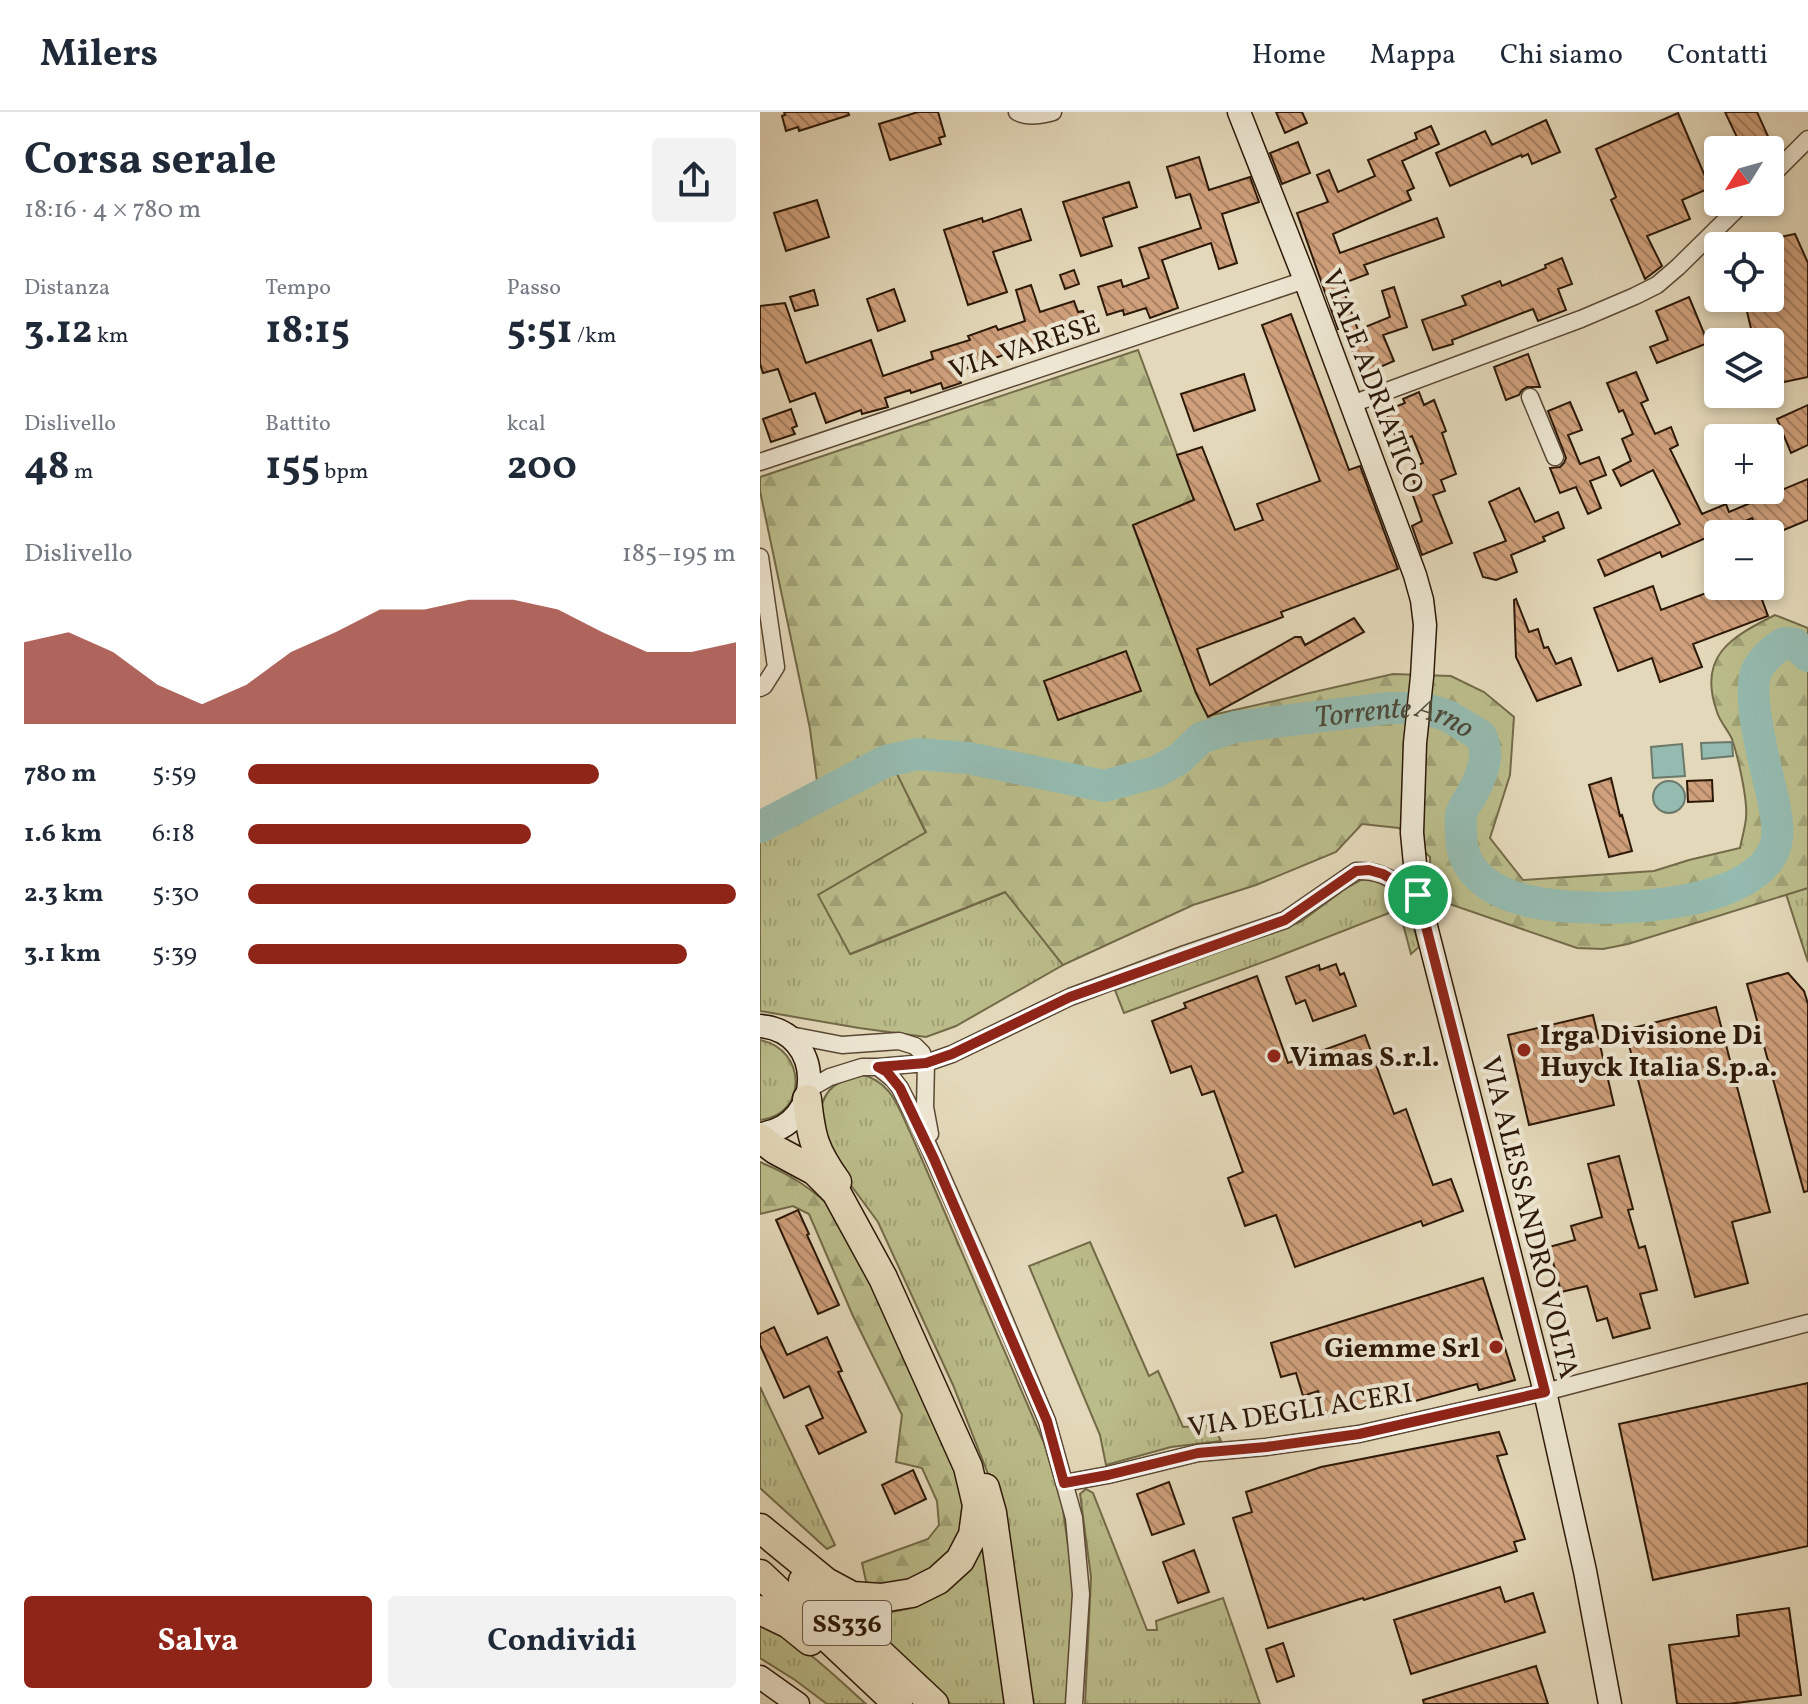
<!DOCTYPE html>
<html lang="it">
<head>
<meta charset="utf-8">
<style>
	:root { --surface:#fff; --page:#f2f2f3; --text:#1f2937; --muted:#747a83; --line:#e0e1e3; --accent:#8f2418 }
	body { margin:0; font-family:Vollkorn,serif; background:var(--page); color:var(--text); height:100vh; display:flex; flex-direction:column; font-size:30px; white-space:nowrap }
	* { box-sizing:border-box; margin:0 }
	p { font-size:26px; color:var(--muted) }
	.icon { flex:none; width:44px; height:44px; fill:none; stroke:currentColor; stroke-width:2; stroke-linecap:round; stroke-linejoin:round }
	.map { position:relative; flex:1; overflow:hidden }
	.side { display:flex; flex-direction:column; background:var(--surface); width:760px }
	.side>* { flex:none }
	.needle { width:52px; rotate:233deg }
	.fabs { position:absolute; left:944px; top:24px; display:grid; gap:16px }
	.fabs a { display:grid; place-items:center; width:80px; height:80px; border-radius:8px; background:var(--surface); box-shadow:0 4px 12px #0003; font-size:40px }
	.pin { position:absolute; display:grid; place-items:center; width:68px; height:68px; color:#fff; margin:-34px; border:4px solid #fff; border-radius:50%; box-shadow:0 2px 8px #0007 }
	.round { display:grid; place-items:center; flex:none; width:84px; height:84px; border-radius:8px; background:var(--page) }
	.overview { display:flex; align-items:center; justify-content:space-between; height:136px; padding:0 24px }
	h1 { font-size:44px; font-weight:700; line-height:60px }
	.figures { display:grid; grid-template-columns:repeat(3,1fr); gap:12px; height:136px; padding:8px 24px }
	.figures div { display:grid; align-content:center }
	.figures b { font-size:40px; font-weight:700 }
	.figures small { font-size:22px; font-weight:400 }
	.figures p { font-size:22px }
	.chart { height:224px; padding:16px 24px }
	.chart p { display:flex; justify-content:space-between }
	.chart svg { width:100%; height:144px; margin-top:8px; fill:var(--accent); opacity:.7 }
	.primary-button { display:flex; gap:16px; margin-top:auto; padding:16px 24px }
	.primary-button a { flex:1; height:92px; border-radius:8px; background:var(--accent); color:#fff; font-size:32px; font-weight:700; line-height:92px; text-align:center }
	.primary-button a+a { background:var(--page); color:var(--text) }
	ul { padding:0 24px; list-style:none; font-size:26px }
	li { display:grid; grid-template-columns:128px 96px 1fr; align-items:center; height:60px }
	li i { height:20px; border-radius:10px; background:var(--accent) }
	header { display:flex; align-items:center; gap:48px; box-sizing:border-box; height:112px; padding:0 40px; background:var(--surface); border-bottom:2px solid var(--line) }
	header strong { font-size:38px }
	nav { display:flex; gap:44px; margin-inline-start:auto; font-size:28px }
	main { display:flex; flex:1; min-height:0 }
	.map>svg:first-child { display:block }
	.grass { fill:url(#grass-tufts); stroke:#736a48; stroke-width:2 }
	.forest { fill:url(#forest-firs); stroke:#736a48; stroke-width:2 }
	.water { fill:#95baaf; stroke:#6b796c; stroke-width:2 }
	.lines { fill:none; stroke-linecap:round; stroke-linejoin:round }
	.river { stroke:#95baaf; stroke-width:32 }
	.building { fill:url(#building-back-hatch); stroke:#2c1807; stroke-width:2 }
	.street-casing { stroke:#5a4834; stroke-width:19 }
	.secondary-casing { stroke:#2c1807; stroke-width:25 }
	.highway-casing { stroke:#2c1807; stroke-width:31 }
	.street { stroke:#ede6d2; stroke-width:16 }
	.secondary { stroke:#ede6d2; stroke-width:22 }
	.highway { stroke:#e3d8b9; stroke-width:28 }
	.route-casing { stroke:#fff; stroke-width:16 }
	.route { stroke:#8f2418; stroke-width:10 }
	.poi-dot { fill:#8f2418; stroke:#ede6d2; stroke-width:3 }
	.labels { text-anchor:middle; stroke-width:8; stroke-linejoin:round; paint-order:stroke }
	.shield { fill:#ede6d2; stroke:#665644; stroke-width:2 }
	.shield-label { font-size:26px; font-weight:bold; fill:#2c1807 }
	.street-label { font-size:28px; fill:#2c1807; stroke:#ede6d2 }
	.poi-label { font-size:28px; font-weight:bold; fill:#2c1807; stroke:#ede6d2; text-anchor:start }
	.water-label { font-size:30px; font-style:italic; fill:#4c4939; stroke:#ede6d2 }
</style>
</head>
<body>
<header>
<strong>Milers</strong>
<nav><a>Home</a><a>Mappa</a><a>Chi siamo</a><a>Contatti</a></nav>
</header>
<main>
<section class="side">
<div class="overview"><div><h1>Corsa serale</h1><p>18:16 · 4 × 780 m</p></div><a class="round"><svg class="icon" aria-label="share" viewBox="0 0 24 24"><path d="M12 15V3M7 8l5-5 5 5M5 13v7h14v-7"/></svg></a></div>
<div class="figures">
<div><p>Distanza</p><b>3.12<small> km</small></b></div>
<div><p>Tempo</p><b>18:15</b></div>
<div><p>Passo</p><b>5:51<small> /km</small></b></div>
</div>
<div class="figures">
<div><p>Dislivello</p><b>48<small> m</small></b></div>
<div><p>Battito</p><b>155<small> bpm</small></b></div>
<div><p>kcal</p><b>200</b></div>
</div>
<div class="chart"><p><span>Dislivello</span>185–195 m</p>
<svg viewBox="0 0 160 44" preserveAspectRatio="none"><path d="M0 44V19L10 16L20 22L30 32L40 38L50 32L60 22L70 16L80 9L90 9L100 6L110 6L120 9L130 16L140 22L150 22L160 19V44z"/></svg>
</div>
<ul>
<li><b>780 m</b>5:59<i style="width:72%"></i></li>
<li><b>1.6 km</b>6:18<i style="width:58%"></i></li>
<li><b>2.3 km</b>5:30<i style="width:100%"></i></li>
<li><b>3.1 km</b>5:39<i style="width:90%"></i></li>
</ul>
<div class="primary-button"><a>Salva</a><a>Condividi</a></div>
</section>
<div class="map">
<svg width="1048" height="1592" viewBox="0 0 1048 1592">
	<defs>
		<pattern id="grass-tufts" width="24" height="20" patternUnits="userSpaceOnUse" patternTransform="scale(2)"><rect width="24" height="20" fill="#babc8a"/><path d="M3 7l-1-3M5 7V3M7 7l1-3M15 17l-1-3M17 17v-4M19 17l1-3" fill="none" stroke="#a0a176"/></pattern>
		<pattern id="forest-firs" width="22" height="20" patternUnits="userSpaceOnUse" patternTransform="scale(2)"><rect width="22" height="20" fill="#babc8a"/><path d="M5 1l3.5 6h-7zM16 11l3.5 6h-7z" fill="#a0a176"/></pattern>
		<pattern id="building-back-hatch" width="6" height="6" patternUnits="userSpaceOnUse" patternTransform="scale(2)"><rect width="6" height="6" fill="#cfa07b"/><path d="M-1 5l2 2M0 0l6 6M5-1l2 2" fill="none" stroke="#a88163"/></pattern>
	</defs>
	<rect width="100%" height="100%" fill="#e3d8b9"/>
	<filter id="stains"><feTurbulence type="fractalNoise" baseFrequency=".0025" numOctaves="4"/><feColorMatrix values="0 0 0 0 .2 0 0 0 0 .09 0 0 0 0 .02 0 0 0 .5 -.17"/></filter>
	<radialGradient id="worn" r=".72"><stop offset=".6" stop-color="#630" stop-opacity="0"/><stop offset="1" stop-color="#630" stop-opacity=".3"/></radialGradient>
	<path class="grass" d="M 135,657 L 166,721 L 59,783 L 91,842 L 246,780 L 303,853 L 196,914 L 166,925 L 99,916 L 0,899 L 0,725 Z
		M 603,767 L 618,768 L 638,782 L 649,795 L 659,835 L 651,842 L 639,797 L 514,846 L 364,901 L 355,878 L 540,810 L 585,777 Z
		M 1048,776 L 1048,850 L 1026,782 Z
		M 0,928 C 47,937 48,1003 0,1008 Z
		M 99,962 C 132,969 138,995 151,1022 L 284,1331 L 302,1391 L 314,1475 L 306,1592 L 272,1592 L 232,1372 L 193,1273 L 118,1110 L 90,1072 L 57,1009 C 65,977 69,974 99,962 Z
		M 330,1130 L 389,1264 L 398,1259 L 423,1315 L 453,1313 L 461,1329 L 411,1335 L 346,1353 L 340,1323 L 269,1154 Z
		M 0,1275 L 75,1433 L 67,1437 L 0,1376 Z
		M 326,1377 L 333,1381 L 387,1518 L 397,1518 L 396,1509 L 463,1486 L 500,1592 L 325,1592 L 331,1465 L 320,1382 Z
		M 226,1424 L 249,1592 L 191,1592 L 89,1498 L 132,1500 L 151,1496 L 168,1487 Z
		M 0,1509 C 40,1530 73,1562 106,1592 L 67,1592 L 35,1568 L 0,1546 Z"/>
	<path class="forest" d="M 378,238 L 434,388 L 373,414 L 437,581 L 448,604 L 633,562 L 691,564 L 724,580 L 754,605 L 750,663 L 730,726 L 763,768 L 894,759 L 929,748 L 980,736 C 982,726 985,716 986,706 C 988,688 978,645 972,627 C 968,618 960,610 957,600 C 937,544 971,525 1015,503 L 1048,516 L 1048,776 L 868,832 L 843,837 L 817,836 L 681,789 L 671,791 L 670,745 L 639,716 L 602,712 L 576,740 L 496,773 L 433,793 L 303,853 L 245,780 L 90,842 L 58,783 L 166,720 L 127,642 L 58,677 L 50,617 L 0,379 L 0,365 Z
		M 0,1050 C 32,1063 54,1078 79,1103 L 200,1357 L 206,1420 L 192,1444 L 150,1469 L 107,1474 L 102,1451 L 168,1427 L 179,1413 L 177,1389 L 162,1356 L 136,1350 L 142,1303 L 93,1204 L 49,1102 L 33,1094 L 0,1102 Z"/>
	<path class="water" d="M 972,630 L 973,644 L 942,647 L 941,631 Z
		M 922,632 L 925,664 L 893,666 L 891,635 Z
		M893 685a16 16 0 1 1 32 0a16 16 0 1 1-32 0Z"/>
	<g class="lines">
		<path class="river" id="s1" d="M 0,715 L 126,649 L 158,642 L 208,646 L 344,674 L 396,660 L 419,647 L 441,626 L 475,615 L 629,596 L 663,596 L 688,604 L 721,624 C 723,629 725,636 725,641 C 726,653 718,671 712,682 C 709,688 702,696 701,703 C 700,709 701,716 701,721 C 700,763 737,783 773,790 C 828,802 993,800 1015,735 C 1020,720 1016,703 1013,687 C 1007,659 984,580 998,556 C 1004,546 1014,537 1024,531 L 1035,532 L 1048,544"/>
	</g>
	<path class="building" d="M 24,0 L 88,0 L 89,3 L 39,19 L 38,15 L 26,19 L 22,4 L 25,3 Z
		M 158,0 L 178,0 L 185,24 L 179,26 L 181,32 L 130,48 L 119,12 Z
		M 516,0 L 542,0 L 547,11 L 525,21 Z
		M 965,0 L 997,0 L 1011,31 L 995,38 L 983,38 Z
		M 918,1 L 950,76 L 922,88 L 930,107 L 887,124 L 902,154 L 885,167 L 851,88 L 856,85 L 836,37 Z
		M 786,8 L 800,40 L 772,52 L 768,42 L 762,45 L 761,43 L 690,74 L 676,41 L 725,19 L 732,33 Z
		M 671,14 L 679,32 L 642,49 L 654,76 L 647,79 L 651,88 L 573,122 L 580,141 L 677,106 L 684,125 L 604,153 L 608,162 L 581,172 L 598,218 L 630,205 L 622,179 L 634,175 L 647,215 L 623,223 L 634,249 L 602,263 L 583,216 L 578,217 L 537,101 L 568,90 L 557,63 L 569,58 L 578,80 L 615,64 L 608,48 L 657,27 L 655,21 Z
		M 538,30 L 550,61 L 522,72 L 510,41 Z
		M 439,45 L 449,78 L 490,65 L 495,79 L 499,90 L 462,102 L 477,151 L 459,157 L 451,131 L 402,148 L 418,196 L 390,206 L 386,196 L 364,203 L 363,198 L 347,203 L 338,175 L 361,168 L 363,175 L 389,166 L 379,136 L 441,116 L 430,82 L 416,86 L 407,55 Z
		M 369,70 L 377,95 L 343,106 L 352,134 L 321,144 L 303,90 Z
		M 57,88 L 69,125 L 26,139 L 14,101 Z
		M 261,97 L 271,128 L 233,140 L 247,180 L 208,193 L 184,118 L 222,106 L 223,110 Z
		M 1035,122 L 1048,151 L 1048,265 L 1014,272 L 1010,255 L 1010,217 L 992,221 L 985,191 L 1010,186 L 1010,127 Z
		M 802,146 L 812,172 L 798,177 L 806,198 L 778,209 L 773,197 L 692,228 L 693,232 L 673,238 L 662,208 L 706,193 L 702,184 L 740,169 L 742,174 L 786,156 L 785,153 Z
		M 314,158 L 319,172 L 305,177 L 300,163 Z
		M 271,173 L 280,200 L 314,189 L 318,200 L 323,199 L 328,214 L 309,221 L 310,226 L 255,242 L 254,239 L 197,260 L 201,271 L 183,277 L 181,271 L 151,281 L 150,278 L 125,286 L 128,295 L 102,302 L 101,298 L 66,311 L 55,281 L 30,290 L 18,257 L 3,261 L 0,252 L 0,194 L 25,191 L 46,251 L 111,228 L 123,264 L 173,247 L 171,240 L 210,228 L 208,224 L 236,214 L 238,218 L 265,209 L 256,178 Z
		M 134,177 L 145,209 L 118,219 L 107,187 Z
		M 54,178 L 58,193 L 35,199 L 30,185 Z
		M 929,185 L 948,231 L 897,251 L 890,235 L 908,228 L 896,199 Z
		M 531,202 L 589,358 L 600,354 L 638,457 L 521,500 L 523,505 L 437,537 L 450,573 L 535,525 L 541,525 L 545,533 L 594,506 L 604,520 L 448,605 L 436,581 L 373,413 L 434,388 L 417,343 L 442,335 L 475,418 L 503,408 L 497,392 L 560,369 L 502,213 Z
		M 768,242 L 780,275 L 767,275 L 762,278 L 759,283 L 746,288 L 734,255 Z
		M 876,260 L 888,288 L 881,291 L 895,322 L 911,315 L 918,333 L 910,337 L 942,402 L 966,392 L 969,400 L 1048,367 L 1048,408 L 1014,422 L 999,422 L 992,406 L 902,445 L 900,440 L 845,464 L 838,448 L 920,412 L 893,358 L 861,374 L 853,358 L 871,349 L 862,327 L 873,322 L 863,298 L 859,300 L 847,271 Z
		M 484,262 L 495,298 L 434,319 L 421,282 Z
		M 659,280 L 664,293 L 674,288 L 686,319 L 682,321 L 696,362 L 681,368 L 685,379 L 673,383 L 692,431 L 662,443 L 652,414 L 662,409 L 650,375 L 655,373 L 649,356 L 663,351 L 652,324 L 638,330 L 625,299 L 645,291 L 643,287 Z
		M 810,290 L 822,318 L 808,323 L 820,352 L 839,345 L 846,363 L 830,369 L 841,396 L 828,402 L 816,375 L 800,381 L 790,356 L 800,355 L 804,351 L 806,346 L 788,299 Z
		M 1048,293 L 1048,333 L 1031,341 L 1017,307 Z
		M 31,297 L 37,314 L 32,316 L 35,322 L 11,330 L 3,307 Z
		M 759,376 L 775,410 L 798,400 L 804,416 L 783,425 L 785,429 L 751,443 L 757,460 L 736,468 L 723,465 L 714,441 L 746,429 L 729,390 Z
		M 893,474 L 901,498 L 965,474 L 997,474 L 1008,504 L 933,532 L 942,555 L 900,570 L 892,546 L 858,559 L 834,496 Z
		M 756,487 L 769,520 L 778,517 L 784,536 L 788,535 L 796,552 L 811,546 L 821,573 L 777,589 L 756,545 L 754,488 Z
		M 366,539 L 381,579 L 298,608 L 284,569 Z
		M 851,666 L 860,704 L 862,703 L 872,739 L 849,745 L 829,673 Z
		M 952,668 L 953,689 L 928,690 L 927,669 Z
		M 576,852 L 580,863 L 584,861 L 596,894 L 553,909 L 545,888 L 536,892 L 526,865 L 559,853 L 560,858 Z
		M 1028,861 L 1044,879 L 1048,892 L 1048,1079 L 1044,1080 L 987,872 Z
		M 497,864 L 528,951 L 605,923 L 634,1002 L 646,997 L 673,1073 L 691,1067 L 703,1099 L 663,1114 L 661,1109 L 535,1155 L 516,1103 L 485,1114 L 468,1066 L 483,1060 L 454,979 L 442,983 L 431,954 L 411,961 L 392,909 L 426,896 L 424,891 Z
		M 956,895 L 1010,1100 L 972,1110 L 988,1171 L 935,1185 L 865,918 Z
		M 833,903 L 854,993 L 769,1013 L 748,923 Z
		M 859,1044 L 873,1097 L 868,1098 L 879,1136 L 885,1134 L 897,1178 L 880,1182 L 890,1216 L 853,1226 L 847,1206 L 837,1209 L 827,1174 L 801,1180 L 789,1135 L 815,1128 L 811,1114 L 842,1105 L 828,1052 Z
		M 38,1098 L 49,1122 L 47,1123 L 79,1193 L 58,1202 L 16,1108 Z
		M 723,1166 L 755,1268 L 719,1278 L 717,1272 L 637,1294 L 636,1289 L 566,1304 L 558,1279 L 543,1284 L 536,1261 L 521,1265 L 511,1231 Z
		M 14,1215 L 27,1243 L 67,1225 L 82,1259 L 78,1260 L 106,1320 L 59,1342 L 46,1314 L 63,1306 L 49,1274 L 24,1286 L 0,1233 L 0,1222 Z
		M 1048,1271 L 1048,1434 L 893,1468 L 859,1312 Z
		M 739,1320 L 747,1342 L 737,1344 L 765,1427 L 754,1430 L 757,1439 L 604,1488 L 603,1486 L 508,1516 L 473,1406 L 492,1400 L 486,1380 L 561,1355 Z
		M 153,1358 L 166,1387 L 135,1402 L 122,1373 Z
		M 409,1370 L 424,1412 L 392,1423 L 377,1382 Z
		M 434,1438 L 449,1480 L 418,1491 L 403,1450 Z
		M 740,1475 L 745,1490 L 773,1481 L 785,1520 L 651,1562 L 634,1508 Z
		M 1029,1496 L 1041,1583 L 968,1592 L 917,1592 L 909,1533 L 979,1524 L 977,1503 Z
		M 523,1531 L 534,1564 L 517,1570 L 506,1537 Z
		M 776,1554 L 788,1592 L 664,1592 L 663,1588 Z"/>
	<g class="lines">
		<g class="street-casing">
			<path id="street" d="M 257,0 C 268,6 282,3 293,0
				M 1010,65 L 1048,27
				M 770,285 L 795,345
				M 592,292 L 821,207 L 875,184 L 897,173 L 918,155 L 984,90
				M 0,350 L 545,168
				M 0,445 L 16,555 L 4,574 L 0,576
				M 25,922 L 82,933 L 139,929 L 155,934 L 162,941 L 166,951 L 165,995 L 170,1022
				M 118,955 L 166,951 L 192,942 L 310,885 L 425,842 L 525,808 L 596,759 C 624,758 634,770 658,783
				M 49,977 L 70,965 L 102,955 L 118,955 L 133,967 L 140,976 L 160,1015 L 224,1159 L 287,1309 L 314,1406 L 321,1482 L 314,1592
				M 304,1371 L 348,1363 L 438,1341 L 506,1335 L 599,1322 L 785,1280 L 1048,1211"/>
		</g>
		<g class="secondary-casing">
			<path id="secondary" d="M 479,0 L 545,168 L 655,463 L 662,488 L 665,513 L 662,565 L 655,631 L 652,721 L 658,783 L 785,1280 L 825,1459 L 850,1592
				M 0,914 C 65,919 66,1014 0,1022
				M 0,1565 L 38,1592"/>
		</g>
		<g class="highway-casing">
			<path id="highway" d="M 47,987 C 51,1025 54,1038 77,1070
				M 0,1026 L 16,1038 L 55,1059 L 76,1080 L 123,1166 L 208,1355 L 217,1393 L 213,1423 L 200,1448 L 178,1468 L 152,1481 L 121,1486 L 92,1484 L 66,1470 L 0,1416
				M 225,1376 L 232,1401 L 259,1592
				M 0,1462 L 138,1592
				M 43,1469 L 174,1592
				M 0,1498 L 29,1512 L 50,1529"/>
		</g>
		<use href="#street" class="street"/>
		<use href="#secondary" class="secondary"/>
		<use href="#highway" class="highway"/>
	</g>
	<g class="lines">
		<g class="route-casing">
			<path id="route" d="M 609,758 L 623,762 L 658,783 L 785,1280 L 599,1322 L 506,1335 L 438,1341 L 348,1363 L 304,1371 L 287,1309 L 174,1047 L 140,976 L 127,960 L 118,955 L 166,951 L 192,942 L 310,885 L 525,808 L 596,759 Z"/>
		</g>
		<use href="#route" class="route"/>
	</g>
	<g class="poi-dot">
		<circle cx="764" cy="938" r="8"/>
		<circle cx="514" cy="944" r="8"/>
		<circle cx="736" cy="1235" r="8"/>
	</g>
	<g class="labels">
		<rect class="shield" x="43" y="1489" width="88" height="44" rx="6"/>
		<g class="shield-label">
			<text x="87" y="1520">SS336</text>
		</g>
		<g class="street-label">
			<text transform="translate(264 234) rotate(-18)" y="10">VIA VARESE</text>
			<text transform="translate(614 269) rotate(69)" y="10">VIALE ADRIATICO</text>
			<text transform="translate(771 1105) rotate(76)" y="10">VIA ALESSANDRO VOLTA</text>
			<text transform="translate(540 1297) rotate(-9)" y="10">VIA DEGLI ACERI</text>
		</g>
		<g class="poi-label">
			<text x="780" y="932">Irga Divisione Di<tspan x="780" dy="32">Huyck Italia S.p.a.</tspan></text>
			<text x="530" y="954">Vimas S.r.l.</text>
			<text x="720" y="1245" text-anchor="end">Giemme Srl</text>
		</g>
		<g class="water-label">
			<text dy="10" stroke="none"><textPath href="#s1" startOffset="672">Torrente Arno</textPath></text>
		</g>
	</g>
	<rect width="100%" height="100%" filter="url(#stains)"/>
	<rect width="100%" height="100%" fill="url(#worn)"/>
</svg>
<div class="fabs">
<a><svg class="needle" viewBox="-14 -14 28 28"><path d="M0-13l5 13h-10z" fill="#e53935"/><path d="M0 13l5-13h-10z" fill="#747a83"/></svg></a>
<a><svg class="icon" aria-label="locate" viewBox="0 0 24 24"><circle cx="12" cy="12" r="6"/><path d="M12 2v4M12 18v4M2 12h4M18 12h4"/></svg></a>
<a><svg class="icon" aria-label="layers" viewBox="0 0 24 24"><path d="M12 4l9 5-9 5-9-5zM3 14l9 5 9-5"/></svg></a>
<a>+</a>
<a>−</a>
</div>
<div class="pin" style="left:658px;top:783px;background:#1e9e55"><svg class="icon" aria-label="arrive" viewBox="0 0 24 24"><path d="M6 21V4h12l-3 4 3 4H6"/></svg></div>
</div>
</main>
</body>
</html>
